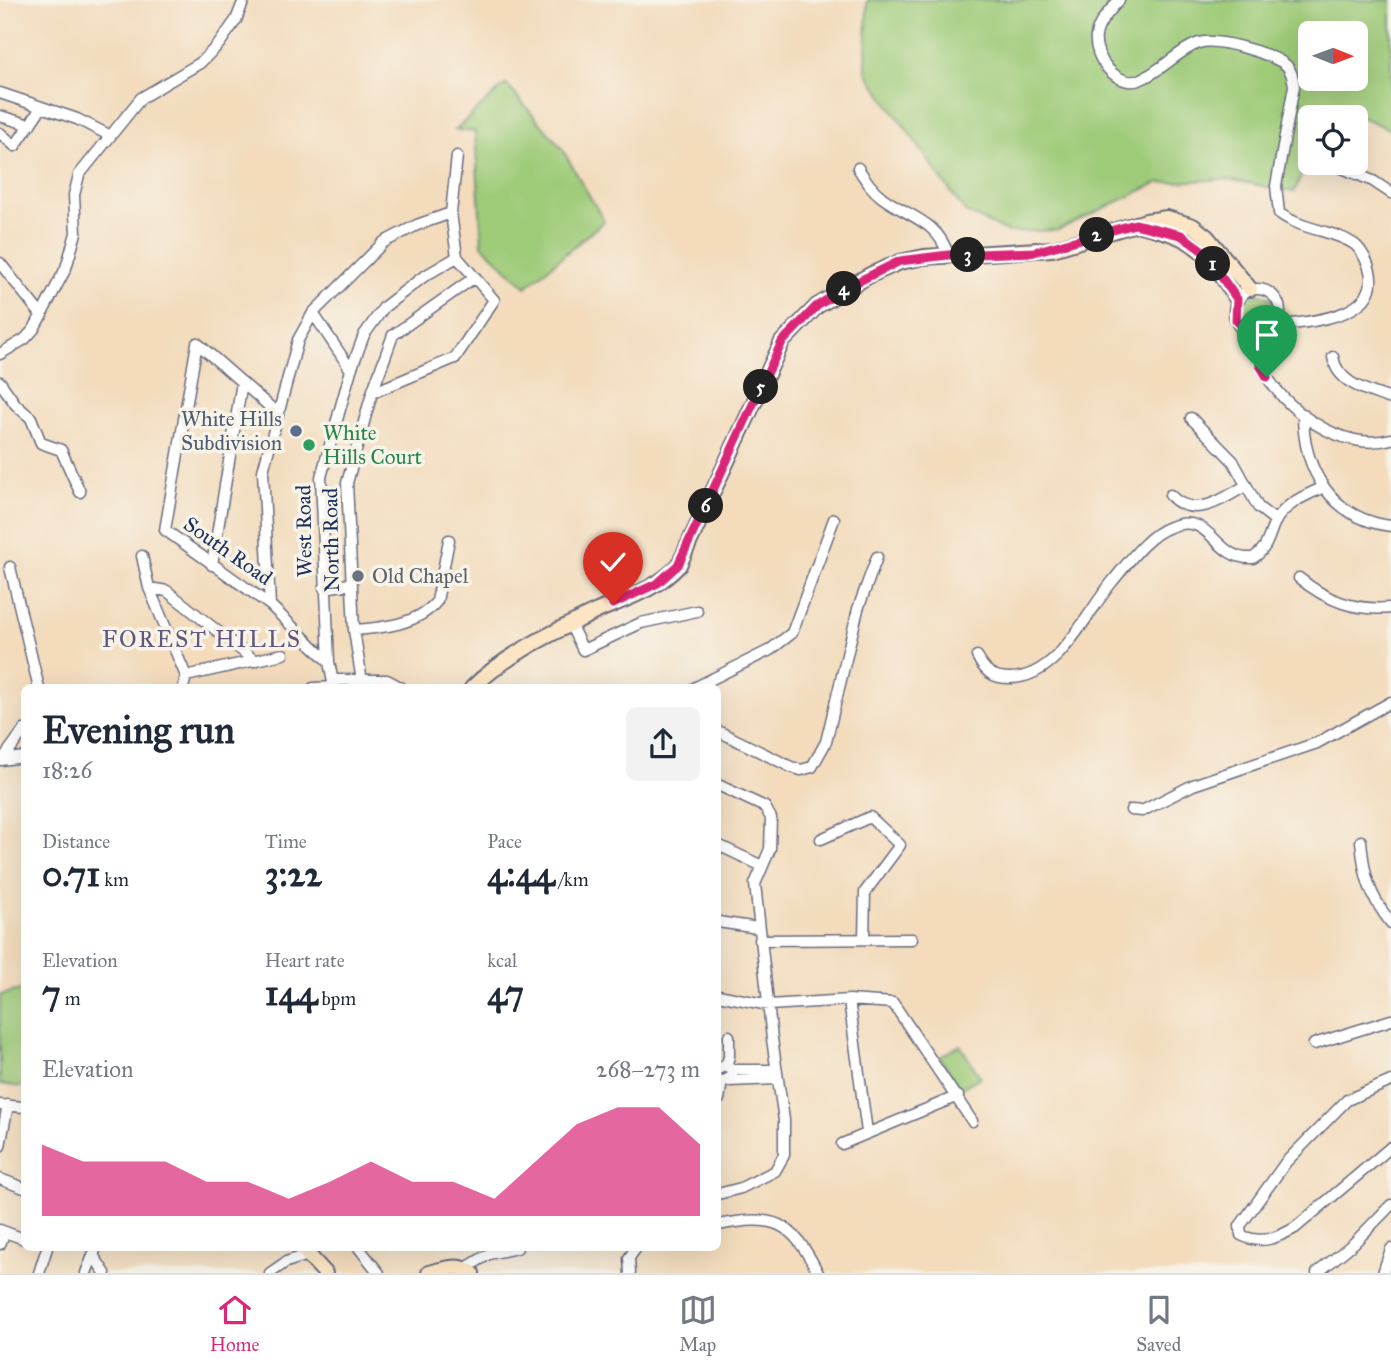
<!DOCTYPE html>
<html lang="en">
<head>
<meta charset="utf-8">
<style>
	:root { --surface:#fff; --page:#f2f2f3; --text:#1f2937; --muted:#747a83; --line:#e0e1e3; --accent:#db2777 }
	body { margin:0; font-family:"IM FELL Great Primer",serif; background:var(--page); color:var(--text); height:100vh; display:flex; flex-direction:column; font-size:26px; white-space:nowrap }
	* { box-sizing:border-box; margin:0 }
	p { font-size:23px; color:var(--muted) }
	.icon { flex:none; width:38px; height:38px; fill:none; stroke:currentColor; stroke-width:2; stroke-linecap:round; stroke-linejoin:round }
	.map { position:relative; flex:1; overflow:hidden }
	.side { position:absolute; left:21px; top:684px; width:700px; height:567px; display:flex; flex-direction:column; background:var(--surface); border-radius:10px; box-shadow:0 7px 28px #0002 }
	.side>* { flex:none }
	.needle { width:46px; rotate:91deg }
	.buttons { position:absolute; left:1298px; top:21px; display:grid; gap:14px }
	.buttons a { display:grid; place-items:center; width:70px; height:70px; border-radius:10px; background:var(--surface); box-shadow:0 7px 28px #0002; font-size:35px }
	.pin { position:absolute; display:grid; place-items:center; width:60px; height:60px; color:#fff; margin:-72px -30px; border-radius:50% 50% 50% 0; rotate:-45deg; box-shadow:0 0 7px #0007 }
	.pin .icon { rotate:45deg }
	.km { position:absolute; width:35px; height:35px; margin:-18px; border-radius:50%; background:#222; color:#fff; font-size:19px; line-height:35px; text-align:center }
	.round { display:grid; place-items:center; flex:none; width:74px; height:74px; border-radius:10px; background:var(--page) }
	.head { display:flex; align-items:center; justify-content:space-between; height:119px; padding:0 21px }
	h1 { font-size:38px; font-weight:800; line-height:52px }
	.stats { display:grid; grid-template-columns:repeat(3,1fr); gap:10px; height:119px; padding:7px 21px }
	.stats div { display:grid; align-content:center }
	.stats b { font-size:35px; font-weight:800 }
	.stats small { font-size:19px; font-weight:400 }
	.stats p { font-size:19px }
	.chart { height:196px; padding:14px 21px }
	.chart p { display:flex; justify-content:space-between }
	.chart svg { width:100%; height:126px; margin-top:7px; fill:var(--accent); opacity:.7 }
	.menu { display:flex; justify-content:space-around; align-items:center; height:98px; border-top:2px solid var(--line); background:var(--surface); font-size:19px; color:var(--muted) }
	.menu a { display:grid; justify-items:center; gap:4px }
	.menu .on { color:var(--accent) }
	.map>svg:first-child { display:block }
	.green { fill:#9ecb78; stroke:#5c7d6b; stroke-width:2; fill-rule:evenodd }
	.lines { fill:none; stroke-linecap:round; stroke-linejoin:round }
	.stream { stroke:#64c5e2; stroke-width:2.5 }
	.street-casing { stroke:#676b7f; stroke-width:13 }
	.secondary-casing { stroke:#676b7f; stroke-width:18 }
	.street { stroke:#fff; stroke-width:10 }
	.secondary { stroke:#fce5c4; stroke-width:14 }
	.route-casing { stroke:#fff; stroke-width:14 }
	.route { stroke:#db2777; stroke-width:9 }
	.service-dot { fill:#5c6f8a; stroke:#f7f3e8; stroke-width:2.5 }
	.leisure-dot { fill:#2e9e5b; stroke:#f7f3e8; stroke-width:2.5 }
	.worship-dot { fill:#6b7280; stroke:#f7f3e8; stroke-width:2.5 }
	.labels { text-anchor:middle; stroke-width:7; stroke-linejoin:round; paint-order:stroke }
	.service-label { font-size:21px; fill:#4e5e75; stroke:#f7f3e8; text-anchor:end }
	.leisure-label { font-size:21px; fill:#27864d; stroke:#f7f3e8; text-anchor:start }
	.street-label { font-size:21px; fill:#1b2f5e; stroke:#f7f3e8 }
	.worship-label { font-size:21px; fill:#5b616d; stroke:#f7f3e8; text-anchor:start }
	.neighbourhood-label { font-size:23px; letter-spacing:2px; fill:#61577f; stroke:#f7f3e8 }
</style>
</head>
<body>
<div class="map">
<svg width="1391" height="1273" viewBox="0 0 1391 1273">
	<rect width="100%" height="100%" fill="#f7f3e8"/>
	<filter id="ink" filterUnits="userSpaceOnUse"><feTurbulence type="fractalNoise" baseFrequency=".0143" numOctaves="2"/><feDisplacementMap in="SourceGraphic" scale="14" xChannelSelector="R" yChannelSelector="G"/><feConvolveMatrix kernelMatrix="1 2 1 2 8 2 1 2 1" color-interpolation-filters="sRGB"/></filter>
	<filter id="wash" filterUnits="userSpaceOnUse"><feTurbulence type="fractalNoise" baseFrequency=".00686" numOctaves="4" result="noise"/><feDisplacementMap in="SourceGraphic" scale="28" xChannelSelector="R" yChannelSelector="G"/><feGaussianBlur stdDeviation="1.57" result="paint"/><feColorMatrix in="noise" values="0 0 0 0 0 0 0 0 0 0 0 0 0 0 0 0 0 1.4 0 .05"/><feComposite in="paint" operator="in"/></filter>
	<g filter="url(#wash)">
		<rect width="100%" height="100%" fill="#f3dbbc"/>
		<path class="green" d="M 867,0 L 1391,0 L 1391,130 L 1332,104 L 1326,117 L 1311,117 L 1311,154 L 1294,192 L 1226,179 L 1157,183 L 1058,230 L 1007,232 L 965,212 L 866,72 ZM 1311,33 L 1356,33 L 1356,79 L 1311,79 Z
			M 506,84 L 561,147 L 604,221 L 526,287 L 482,245 L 475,132 L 455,130 Z
			M1239 313a19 19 0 1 1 38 0a19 19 0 1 1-38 0Z
			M 24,989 L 24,1087 L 0,1084 L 0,995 Z
			M 960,1045 L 980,1077 L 960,1089 L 940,1057 Z"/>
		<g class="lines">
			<path class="stream" d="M 73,1273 L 82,1248"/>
		</g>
	</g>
	<g filter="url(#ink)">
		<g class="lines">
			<g class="street-casing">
				<path id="street" d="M 1119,0 C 1110,11 1098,22 1096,36 C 1093,57 1117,88 1139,80 C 1161,72 1178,50 1199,43 C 1216,37 1274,54 1287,66 C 1292,72 1293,78 1294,86 L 1276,186 L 1279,213 C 1304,231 1334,230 1354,244 C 1361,249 1368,262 1370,271 C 1381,318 1307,322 1276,326
					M 0,93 L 77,119 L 109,135
					M 0,116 L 30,125
					M 0,133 L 15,146 L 41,108
					M 1330,163 L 1373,181 L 1391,193
					M 858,168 C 865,179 872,190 883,198 C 909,217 938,221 948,255
					M 0,263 L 42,316
					M1234 312a23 23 0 1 1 46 0a23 23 0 1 1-46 0Z
					M 313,313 L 351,370
					M 1252,335 C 1254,345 1256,357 1261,366 C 1282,409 1342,453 1391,439
					M 197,343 L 165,530 L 270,605 L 329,662
					M 197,343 L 277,413
					M 0,354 L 25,339 L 34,329 L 66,268 L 76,233 L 74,195 L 79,175 L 141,98 L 200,63 L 219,44 L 236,20 L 244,0
					M 1333,357 C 1337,384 1369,391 1391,399
					M 0,382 L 16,405 L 31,418 L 41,443 L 61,450 L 80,492
					M 372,393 L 455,358 L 494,300 L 457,257 L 451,213 L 457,156
					M 1303,414 C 1303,470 1332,519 1391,526
					M 1191,418 L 1233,461 L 1258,507 L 1276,521
					M 1170,495 C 1193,520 1222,500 1245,486
					M 142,556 L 149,588 L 186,676 L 183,688
					M 212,565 L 242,382
					M 10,567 L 39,688
					M 1299,578 C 1327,601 1355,611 1391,608
					M 149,588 L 167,591 L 255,661
					M 324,588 L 350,584
					M 270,605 L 263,471 L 298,340 L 313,313 L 384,242 L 417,225 L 451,213
					M 570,624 L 583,650 L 641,623 L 697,611
					M 354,630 C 381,628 418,625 437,601 L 449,540
					M 977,656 C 984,671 992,678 1010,678 C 1058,678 1085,615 1112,582 C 1127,564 1147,535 1170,527 C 1213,510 1213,561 1253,558 C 1269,548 1268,535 1276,520 C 1287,503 1304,496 1322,488
					M 186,676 L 283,654
					M 333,680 L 387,680 L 402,688
					M 313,688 L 334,687
					M 334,688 L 329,662 L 321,477 L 351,370 L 364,335 L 384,307 L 423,277 L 457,257
					M 363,688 L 354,630 L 347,483 L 372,393 L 393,335 L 475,277
					M 694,688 L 770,650 L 792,633 L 834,519
					M 718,731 L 791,767 L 801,770 L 812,767 L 826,742 L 858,609 L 877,557
					M 3,759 L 24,730
					M 1,760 L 24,757
					M 718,785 L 765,807 L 771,818 L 770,849 L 755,884 L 772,1039 L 784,1120 L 784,1155 L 775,1171 L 741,1188 L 718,1194
					M 1131,810 L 1142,811 L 1193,785 L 1317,743 L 1391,702
					M 821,839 L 870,817 L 900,845 L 865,892 L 864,939
					M 1361,841 C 1364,876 1369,895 1391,923
					M 718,845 L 762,866
					M 718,922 L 758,928
					M 760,940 L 912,939
					M 718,995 L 769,1005 L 849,1000 L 893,1003 L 972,1121
					M 849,1000 L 867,1132
					M 1314,1044 L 1391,1020
					M 726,1065 L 729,1057 L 729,1036
					M 718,1069 L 726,1065 L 732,1070 L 776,1070
					M 718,1079 L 722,1082 L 731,1077
					M 729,1081 L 778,1079
					M 1391,1081 L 1347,1100 L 1286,1162 L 1240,1226 L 1241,1235 C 1261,1245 1277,1238 1295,1228 L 1391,1147
					M 719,1099 L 722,1082
					M 0,1105 L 24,1107
					M 842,1144 L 958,1096
					M 0,1146 L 8,1105
					M 0,1179 L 24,1188
					M 718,1225 C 775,1214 791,1220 818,1273
					M 0,1230 L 24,1239
					M 0,1244 L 5,1232
					M 359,1248 L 379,1273
					M 93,1255 L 105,1273
					M 466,1268 L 489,1254 L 517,1248
					M 39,1273 L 47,1248
					M 86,1273 L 96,1248
					M 270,1273 L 286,1262 L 308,1255
					M 630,1273 L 629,1258 L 636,1248
					M 1317,1273 L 1354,1243 L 1391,1205
					M 1383,1273 L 1391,1249"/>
			</g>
			<g class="secondary-casing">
				<path id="secondary" d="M 1140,225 C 1198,238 1205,250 1237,299
					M 472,688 C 505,655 554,632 595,612 C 624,599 658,589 679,565 L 782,342 L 817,306 L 870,275 L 900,262 L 924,257 L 1053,249 L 1146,221 L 1167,218 L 1193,226 L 1207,237 L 1250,289
					M 302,1248 L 325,1273
					M 429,1273 C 443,1269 460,1263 472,1273"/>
			</g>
			<use href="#street" class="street"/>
			<use href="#secondary" class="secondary"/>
		</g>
	</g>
	<g class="lines" filter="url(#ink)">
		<g class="route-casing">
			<path id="route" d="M 613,604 L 658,583 L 678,565 L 782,342 L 817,306 L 849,286 L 900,261 L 948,255 L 1034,252 L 1135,224 L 1181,235 L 1203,251 L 1237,299 L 1236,320 L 1252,335 L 1260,365 L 1267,377"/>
		</g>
		<use href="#route" class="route"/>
	</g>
	<circle class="service-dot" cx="296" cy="431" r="7"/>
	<circle class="leisure-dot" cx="309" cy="445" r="7"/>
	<circle class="worship-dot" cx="358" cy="576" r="7"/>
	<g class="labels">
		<g class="service-label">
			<text x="282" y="426">White Hills<tspan x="282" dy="24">Subdivision</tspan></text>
		</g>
		<g class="leisure-label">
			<text x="323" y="440">White<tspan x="323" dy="24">Hills Court</tspan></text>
		</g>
		<g class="street-label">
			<text transform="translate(304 531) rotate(-91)" y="7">West Road</text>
			<text transform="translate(331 540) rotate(-91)" y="7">North Road</text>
			<text transform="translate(228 551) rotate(35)" y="7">South Road</text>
		</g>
		<g class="worship-label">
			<text x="372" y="583">Old Chapel</text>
		</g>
		<g class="neighbourhood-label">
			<text x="202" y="647">FOREST HILLS</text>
		</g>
	</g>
</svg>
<div class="buttons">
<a><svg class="needle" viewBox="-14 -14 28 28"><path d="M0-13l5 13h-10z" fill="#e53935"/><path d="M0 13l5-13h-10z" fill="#747a83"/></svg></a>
<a><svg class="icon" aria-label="locate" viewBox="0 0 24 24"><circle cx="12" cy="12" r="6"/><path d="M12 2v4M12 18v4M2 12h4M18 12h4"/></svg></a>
</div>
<div class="pin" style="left:1267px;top:377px;background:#1e9e55"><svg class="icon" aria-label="arrive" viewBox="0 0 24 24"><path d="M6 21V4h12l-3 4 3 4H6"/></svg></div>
<div class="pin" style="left:613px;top:604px;background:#d93025"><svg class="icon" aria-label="check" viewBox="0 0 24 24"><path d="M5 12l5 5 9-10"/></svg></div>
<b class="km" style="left:1213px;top:264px">1</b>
<b class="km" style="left:1097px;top:235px">2</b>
<b class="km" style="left:968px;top:255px">3</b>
<b class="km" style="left:844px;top:289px">4</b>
<b class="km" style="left:761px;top:387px">5</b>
<b class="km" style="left:706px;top:506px">6</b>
<section class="side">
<div class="head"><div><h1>Evening run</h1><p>18:26</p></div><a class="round"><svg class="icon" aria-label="share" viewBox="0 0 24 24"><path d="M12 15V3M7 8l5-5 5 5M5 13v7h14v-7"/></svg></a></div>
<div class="stats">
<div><p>Distance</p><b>0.71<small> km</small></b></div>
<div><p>Time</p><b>3:22</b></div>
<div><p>Pace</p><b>4:44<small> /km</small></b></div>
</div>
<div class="stats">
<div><p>Elevation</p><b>7<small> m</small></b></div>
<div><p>Heart rate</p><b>144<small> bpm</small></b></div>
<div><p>kcal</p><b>47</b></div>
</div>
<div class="chart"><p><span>Elevation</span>268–273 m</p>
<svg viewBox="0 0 160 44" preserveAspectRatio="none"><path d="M0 44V19L10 25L20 25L30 25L40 32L50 32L60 38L70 32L80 25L90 32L100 32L110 38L120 25L130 12L140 6L150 6L160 19V44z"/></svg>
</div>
</section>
</div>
<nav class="menu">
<a class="on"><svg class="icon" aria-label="home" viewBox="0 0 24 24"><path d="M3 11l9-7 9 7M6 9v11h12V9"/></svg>Home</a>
<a><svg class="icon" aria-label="map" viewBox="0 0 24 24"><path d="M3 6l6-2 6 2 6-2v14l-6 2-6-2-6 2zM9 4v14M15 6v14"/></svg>Map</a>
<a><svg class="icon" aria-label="saved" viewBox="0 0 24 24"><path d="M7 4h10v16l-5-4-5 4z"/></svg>Saved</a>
</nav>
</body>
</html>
